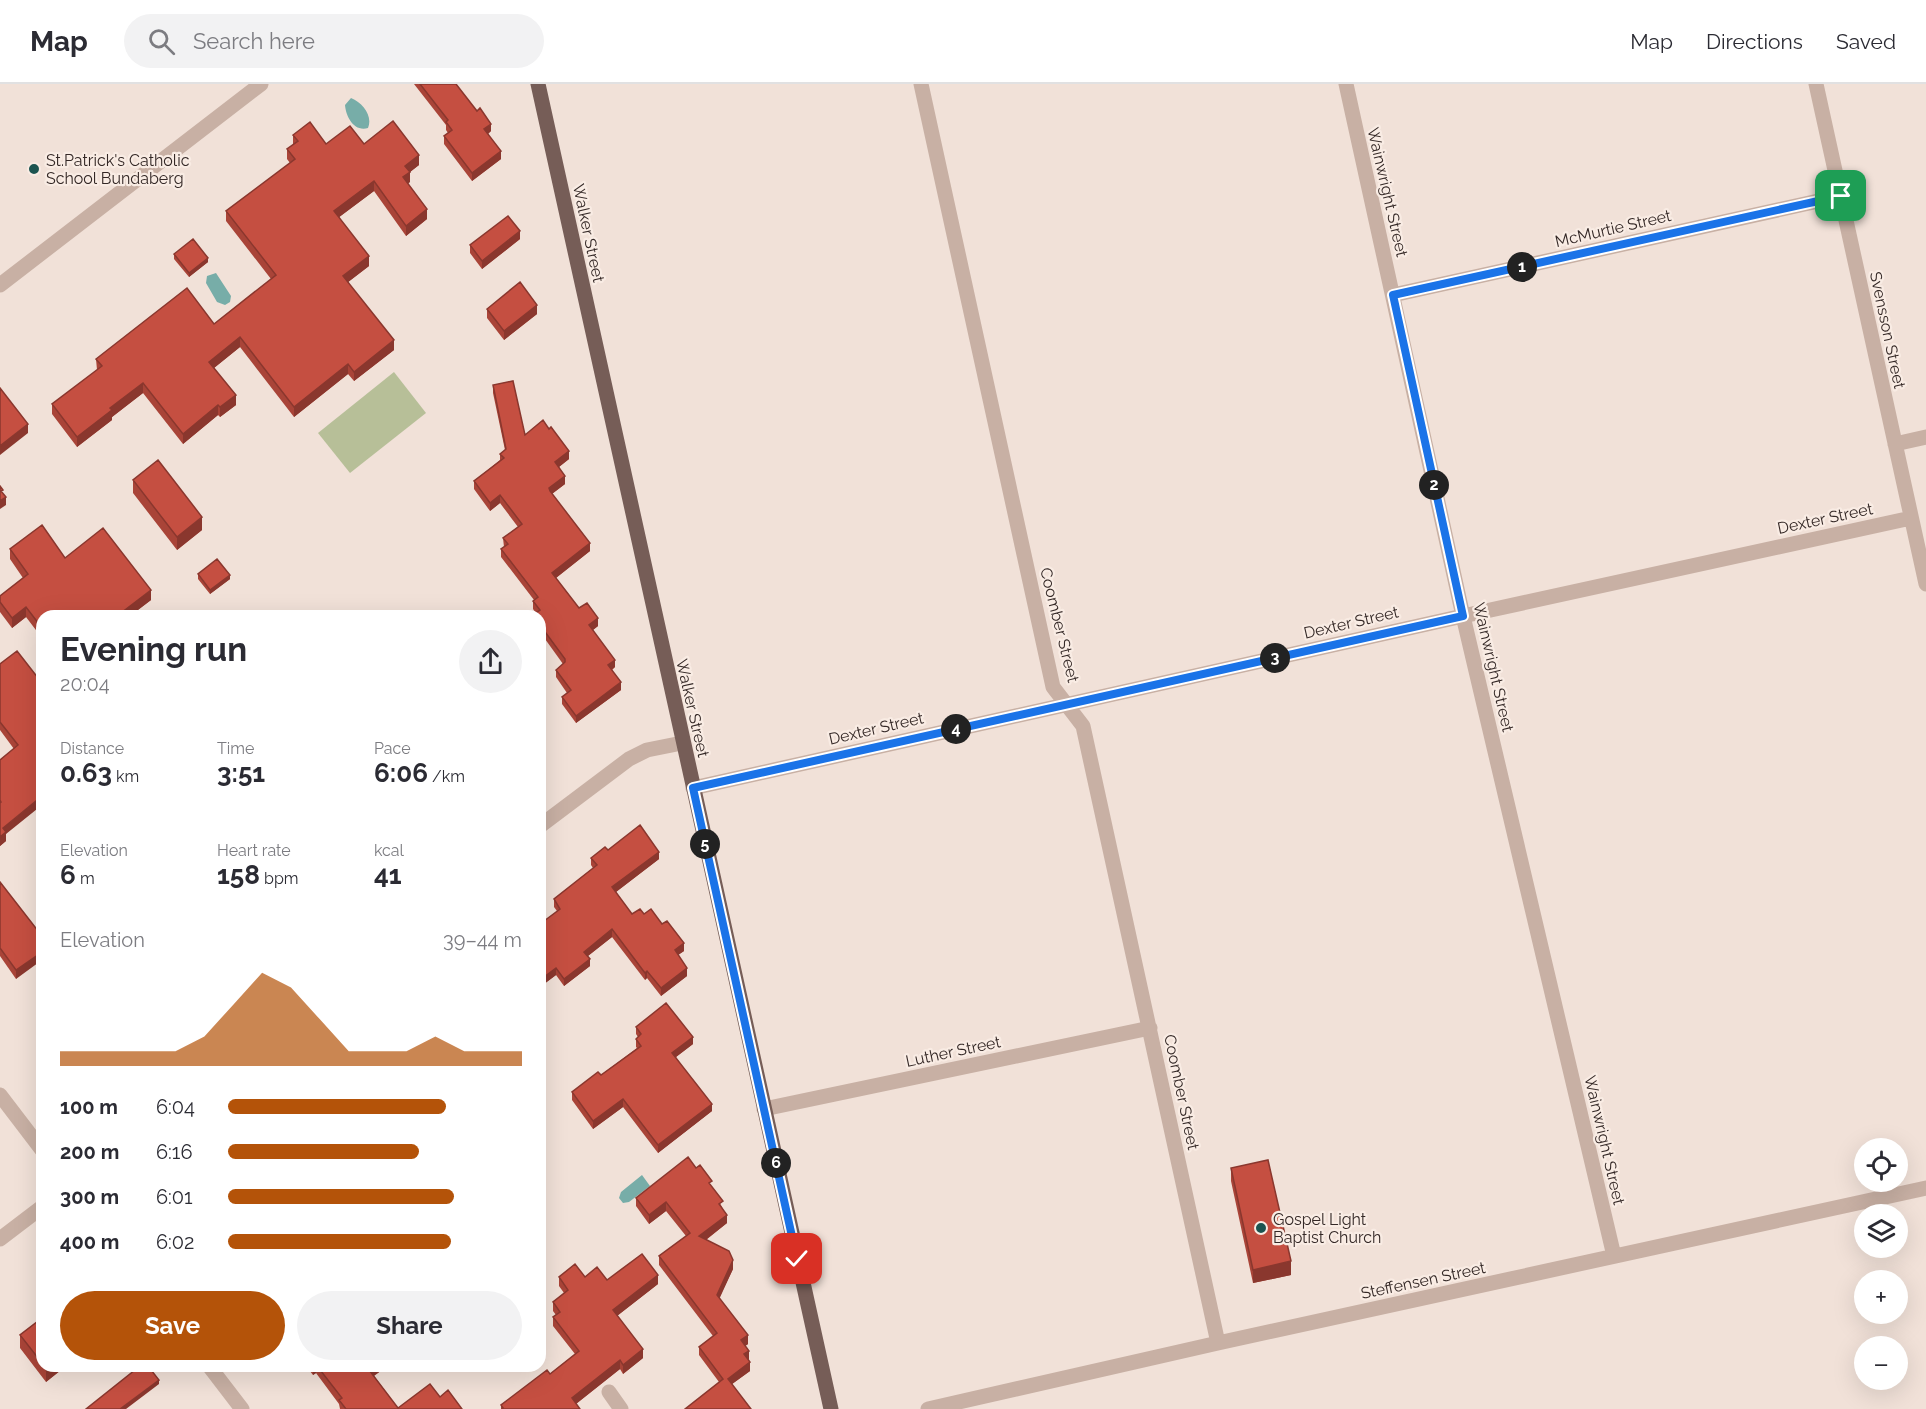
<!DOCTYPE html>
<html lang="en">
<head>
<meta charset="utf-8">
<style>
	:root { --surface:#fff; --page:#f2f2f3; --text:#2b2b33; --muted:#7c7c81; --line:#e1e1e2; --accent:#b45309 }
	body { margin:0; font-family:Raleway,sans-serif; background:var(--page); color:var(--text); height:100vh; display:flex; flex-direction:column; font-size:22px; white-space:nowrap }
	* { box-sizing:border-box; margin:0 }
	p { font-size:20px; color:var(--muted) }
	.icon { flex:none; width:33px; height:33px; fill:none; stroke:currentColor; stroke-width:2; stroke-linecap:round; stroke-linejoin:round }
	.map { position:relative; flex:1; overflow:hidden }
	.details { position:absolute; left:36px; top:526px; width:510px; height:762px; display:flex; flex-direction:column; background:var(--surface); border-radius:18px; box-shadow:0 6px 24px #0002 }
	.details>* { flex:none }
	.fabs { position:absolute; left:1854px; top:1054px; display:grid; gap:12px }
	.fabs a { display:grid; place-items:center; width:54px; height:54px; border-radius:50%; background:var(--surface); box-shadow:0 6px 24px #0002; font-size:30px }
	.pin { position:absolute; display:grid; place-items:center; width:51px; height:51px; color:#fff; margin:-26px; border-radius:12px; box-shadow:0 3px 9px #0006 }
	.km { position:absolute; width:30px; height:30px; margin:-15px; border-radius:50%; background:#222; color:#fff; font-size:16px; line-height:30px; text-align:center }
	.round { display:grid; place-items:center; flex:none; width:63px; height:63px; border-radius:32px; background:var(--page) }
	.overview { display:flex; align-items:center; justify-content:space-between; height:102px; padding:0 24px }
	h1 { font-size:33px; font-weight:700; line-height:45px }
	.stats { display:grid; grid-template-columns:repeat(3,1fr); gap:9px; height:102px; padding:6px 24px }
	.stats div { display:grid; align-content:center }
	.stats b { font-size:26px; font-weight:700 }
	.stats small { font-size:16px; font-weight:400 }
	.stats p { font-size:16px }
	.chart { height:168px; padding:12px 24px }
	.chart p { display:flex; justify-content:space-between }
	.chart svg { width:100%; height:108px; margin-top:6px; fill:var(--accent); opacity:.7 }
	.primary-button { display:flex; gap:12px; margin-top:auto; padding:12px 24px }
	.primary-button a { flex:1; height:69px; border-radius:36px; background:var(--accent); color:#fff; font-size:24px; font-weight:700; line-height:69px; text-align:center }
	.primary-button a+a { background:var(--page); color:var(--text) }
	ul { padding:0 24px; list-style:none; font-size:20px }
	li { display:grid; grid-template-columns:96px 72px 1fr; align-items:center; height:45px }
	li i { height:15px; border-radius:8px; background:var(--accent) }
	header { display:flex; align-items:center; gap:36px; box-sizing:border-box; height:84px; padding:0 30px; background:var(--surface); border-bottom:2px solid var(--line) }
	header strong { font-size:28px }
	nav { display:flex; gap:33px; margin-inline-start:auto; font-size:21px }
	.search { width:420px; height:54px; background:var(--page); display:flex; align-items:center; gap:15px; box-sizing:border-box; padding:0 21px; border-radius:33px; color:var(--muted); font-size:22px }
	.map>svg:first-child { display:block }
	.green { fill:#b7bf98 }
	.water { fill:#77ada8 }
	.lines { fill:none; stroke-linecap:round; stroke-linejoin:round }
	.minor { stroke:#c8b0a4; stroke-width:15 }
	.major { stroke:#765d57; stroke-width:15 }
	.wall { fill:#a94438 }
	.shaded-wall { fill:#8a372e }
	.building { fill:#c54f41; stroke:#8a372e; stroke-width:1.5 }
	.route-casing { stroke:#fff; stroke-width:12 }
	.route { stroke:#1a73e8; stroke-width:8 }
	.poi-dot { fill:#1c5450; stroke:#f9ece4; stroke-width:2 }
	.labels { text-anchor:middle; stroke-width:4.5; stroke-linejoin:round; paint-order:stroke }
	.poi-label { font-size:16px; fill:#342826; stroke:#f9ece4; text-anchor:start }
	.street-label { font-size:16px; fill:#342826; stroke:#f9ece4 }
</style>
</head>
<body>
<header>
<strong>Map</strong>
<div class="search"><svg class="icon" aria-label="search" viewBox="0 0 24 24"><circle cx="10" cy="10" r="6"/><path d="M15 15l6 6"/></svg>Search here</div>
<nav><a>Map</a><a>Directions</a><a>Saved</a></nav>
</header>
<div class="map">
<svg width="1926" height="1325" viewBox="0 0 1926 1325">
	<rect width="100%" height="100%" fill="#f1e1d8"/>
	<path class="green" d="M 394,288 L 426,329 L 350,389 L 318,349 Z"/>
	<path class="water" d="M 351,14 C 363,19 373,32 368,44 C 354,48 346,33 345,21 Z
		M 216,189 L 231,212 L 230,218 L 225,221 L 217,218 L 206,199 L 207,192 Z
		M 642,1091 L 650,1102 L 629,1118 L 623,1119 L 619,1114 L 621,1108 Z"/>
	<g class="lines">
		<path class="minor" d="M 921,0 L 1053,603 L 1083,642 L 1218,1259
			M 1346,0 L 1463,532 L 1614,1172
			M 1816,0 L 1926,500
			M 0,201 L 261,0
			M 1393,211 L 1841,112
			M 1895,360 L 1926,353
			M 693,704 L 1463,532 L 1911,434
			M 540,742 L 629,675 L 647,666 L 682,659
			M 0,1011 L 42,1066
			M 764,1025 L 1150,944
			M 0,1155 L 42,1123
			M 209,1282 L 242,1325
			M 609,1308 L 621,1325
			M 928,1325 L 1218,1259 L 1926,1104"/>
		<path class="major" d="M 538,0 L 831,1325"/>
	</g>
	<path class="wall" d="M 414,0 L 456,0 L 491,47 L 488,50 L 501,75 L 472,97 L 444,60 L 444,52 L 448,49 L 446,46 L 446,41 Z
		M 293,51 L 326,60 L 364,60 L 419,81 L 410,88 L 410,98 L 408,99 L 427,135 L 406,152 L 374,107 L 339,133 L 369,182 L 348,198 L 394,266 L 354,297 L 348,290 L 294,333 L 240,263 L 214,284 L 236,321 L 220,333 L 218,331 L 183,360 L 143,309 L 112,333 L 112,336 L 77,363 L 52,330 L 52,320 L 97,286 L 96,275 L 214,240 L 271,195 L 226,137 L 226,127 L 290,79 L 287,75 L 287,65 L 293,61 Z
		M 520,155 L 482,185 L 470,169 L 470,161 Z
		M 174,170 L 208,178 L 189,193 L 174,175 Z
		M 487,225 L 537,230 L 504,256 L 487,234 Z
		M 493,301 L 525,351 L 569,375 L 559,383 L 565,400 L 552,410 L 590,467 L 556,494 L 579,524 L 598,542 L 593,546 L 615,583 L 612,586 L 621,606 L 576,639 L 562,620 L 562,613 L 567,609 L 556,593 L 556,586 L 563,580 L 540,548 L 540,532 L 533,532 L 536,529 L 533,525 L 533,517 L 534,516 L 501,473 L 501,465 L 504,463 L 503,454 L 518,443 L 500,419 L 490,427 L 474,405 L 474,397 L 500,376 L 500,370 L 505,366 L 493,309 Z
		M 133,396 L 202,446 L 177,466 L 133,409 Z
		M 10,465 L 65,474 L 151,516 L 130,532 L 42,532 L 42,554 L 26,533 L 12,544 L 0,528 L 0,512 L 23,494 L 10,475 Z
		M 198,490 L 230,495 L 210,510 L 198,495 Z
		M 0,580 L 42,599 L 6,750 L 6,757 L 0,762 L 0,676 L 14,665 L 0,646 Z
		M 608,766 L 659,775 L 616,808 L 632,830 L 644,830 L 684,867 L 678,871 L 687,892 L 661,912 L 647,894 L 645,896 L 612,853 L 588,872 L 590,882 L 564,902 L 556,891 L 540,903 L 557,827 L 554,823 L 554,815 L 593,784 L 591,781 L 591,774 Z
		M 0,798 L 42,852 L 16,895 L 0,872 Z
		M 636,943 L 693,960 L 676,973 L 712,1027 L 658,1069 L 623,1023 L 593,1045 L 572,1016 L 572,1008 L 601,991 L 637,964 L 636,963 L 636,955 L 638,953 L 636,950 Z
		M 1231,1084 L 1291,1191 L 1253,1199 L 1231,1097 Z
		M 712,1104 L 723,1125 L 727,1139 L 706,1156 L 733,1185 L 719,1214 L 748,1260 L 745,1262 L 749,1276 L 750,1287 L 732,1300 L 719,1298 L 699,1271 L 699,1263 L 713,1252 L 659,1181 L 659,1172 L 686,1152 L 666,1127 L 649,1140 L 636,1122 L 636,1114 Z
		M 559,1193 L 585,1193 L 607,1196 L 658,1200 L 617,1232 L 643,1274 L 623,1290 L 620,1285 L 576,1320 L 501,1325 L 501,1321 L 550,1290 L 575,1270 L 553,1242 L 553,1233 L 556,1231 L 553,1227 L 553,1218 L 564,1209 L 559,1202 Z
		M 42,1234 L 42,1282 L 66,1282 L 46,1298 L 20,1264 L 20,1251 Z
		M 306,1282 L 382,1282 L 382,1286 L 374,1292 L 398,1324 L 440,1313 L 462,1325 L 340,1325 L 339,1320 L 316,1289 L 313,1291 Z"/>
	<path class="shaded-wall" d="M 491,40 L 491,47 L 484,53 L 484,45 Z
		M 501,67 L 501,75 L 472,97 L 472,89 Z
		M 419,71 L 419,81 L 410,88 L 410,98 L 403,103 L 403,93 L 405,82 Z
		M 374,97 L 374,107 L 334,137 L 334,127 Z
		M 427,125 L 427,135 L 406,152 L 406,142 Z
		M 520,147 L 520,155 L 482,185 L 482,177 Z
		M 369,172 L 369,182 L 343,202 L 343,192 Z
		M 208,174 L 208,178 L 189,193 L 189,189 Z
		M 537,221 L 537,230 L 504,256 L 504,247 Z
		M 240,253 L 240,263 L 209,288 L 209,278 Z
		M 394,256 L 394,266 L 354,297 L 354,288 Z
		M 348,280 L 348,290 L 294,333 L 294,323 Z
		M 143,299 L 143,309 L 112,333 L 112,336 L 77,363 L 77,353 L 110,324 Z
		M 236,311 L 236,321 L 220,333 L 220,323 Z
		M 218,321 L 218,331 L 183,360 L 183,350 Z
		M 28,340 L 28,349 L 0,371 L 0,362 Z
		M 569,367 L 569,375 L 555,386 L 555,378 Z
		M 565,392 L 565,400 L 549,412 L 549,404 Z
		M 500,411 L 500,419 L 490,427 L 490,419 Z
		M 6,413 L 6,421 L 0,425 L 0,417 Z
		M 202,433 L 202,446 L 177,466 L 177,453 Z
		M 590,459 L 590,467 L 552,497 L 552,489 Z
		M 230,491 L 230,495 L 210,510 L 210,506 Z
		M 151,506 L 151,516 L 130,532 L 117,532 Z
		M 26,523 L 26,533 L 12,544 L 12,534 Z
		M 598,534 L 598,542 L 589,549 L 589,541 Z
		M 615,576 L 615,583 L 608,588 L 608,581 Z
		M 621,598 L 621,606 L 576,639 L 576,632 Z
		M 42,712 L 42,721 L 6,750 L 6,757 L 0,762 L 0,753 L 3,744 Z
		M 659,768 L 659,775 L 612,811 L 612,803 Z
		M 612,845 L 612,853 L 584,875 L 584,868 Z
		M 684,859 L 684,867 L 675,873 L 675,866 Z
		M 42,868 L 42,876 L 16,895 L 16,886 Z
		M 590,875 L 590,882 L 564,902 L 564,895 Z
		M 556,884 L 556,891 L 540,903 L 540,896 Z
		M 687,884 L 687,892 L 661,912 L 661,904 Z
		M 647,887 L 647,894 L 645,896 L 645,889 Z
		M 693,953 L 693,960 L 672,976 L 672,969 Z
		M 623,1015 L 623,1023 L 593,1045 L 593,1037 Z
		M 712,1020 L 712,1027 L 658,1069 L 658,1061 Z
		M 666,1118 L 666,1127 L 649,1140 L 649,1131 Z
		M 727,1131 L 727,1139 L 699,1161 L 699,1152 Z
		M 733,1176 L 733,1185 L 717,1220 L 717,1211 Z
		M 1291,1177 L 1291,1191 L 1253,1199 L 1253,1186 Z
		M 658,1191 L 658,1200 L 613,1235 L 613,1226 Z
		M 748,1251 L 748,1260 L 741,1265 L 741,1256 Z
		M 643,1265 L 643,1274 L 623,1290 L 623,1281 Z
		M 749,1267 L 749,1276 L 744,1279 L 744,1270 Z
		M 620,1276 L 620,1285 L 572,1323 L 572,1314 Z
		M 750,1278 L 750,1287 L 728,1303 L 728,1295 Z
		M 49,1282 L 66,1282 L 46,1298 L 46,1284 Z
		M 313,1282 L 316,1282 L 316,1289 L 313,1291 Z
		M 374,1282 L 382,1282 L 382,1286 L 369,1295 L 369,1286 Z
		M 159,1296 L 159,1300 L 126,1325 L 120,1325 Z"/>
	<path class="building" d="M 420,0 L 456,0 L 477,27 L 480,24 L 491,40 L 484,45 L 501,67 L 472,89 L 444,52 L 452,46 L 446,38 L 448,36 Z
		M 393,37 L 419,71 L 405,82 L 410,88 L 403,93 L 427,125 L 406,142 L 374,97 L 334,127 L 369,172 L 343,192 L 394,256 L 354,288 L 348,280 L 294,323 L 240,253 L 209,278 L 236,311 L 220,323 L 218,321 L 183,350 L 143,299 L 110,324 L 112,326 L 77,353 L 52,320 L 102,282 L 96,275 L 187,204 L 214,240 L 276,191 L 226,127 L 295,75 L 287,65 L 298,57 L 293,51 L 310,38 L 326,60 L 350,42 L 364,60 Z
		M 508,132 L 520,147 L 482,177 L 470,161 Z
		M 193,155 L 208,174 L 189,189 L 174,170 Z
		M 520,198 L 537,221 L 504,247 L 487,225 Z
		M 513,297 L 525,351 L 543,336 L 549,345 L 551,343 L 569,367 L 555,378 L 565,392 L 549,404 L 550,407 L 590,459 L 552,489 L 579,524 L 587,519 L 598,534 L 589,541 L 615,576 L 608,581 L 621,598 L 576,632 L 562,613 L 571,606 L 556,586 L 565,578 L 565,575 L 540,541 L 540,532 L 534,532 L 533,531 L 540,526 L 533,517 L 538,513 L 501,465 L 508,460 L 503,454 L 522,440 L 500,411 L 490,419 L 474,397 L 504,374 L 500,370 L 506,365 L 493,301 Z
		M 0,304 L 28,340 L 0,362 Z
		M 158,376 L 202,433 L 177,453 L 133,396 Z
		M 0,402 L 3,406 L 1,407 L 6,413 L 0,417 Z
		M 42,441 L 65,474 L 103,444 L 151,506 L 117,532 L 42,532 L 42,544 L 26,523 L 12,534 L 0,518 L 0,512 L 28,490 L 10,465 Z
		M 217,475 L 230,491 L 210,506 L 198,490 Z
		M 17,567 L 42,599 L 42,712 L 3,744 L 6,748 L 0,753 L 0,719 L 1,718 L 0,716 L 0,676 L 18,661 L 0,638 L 0,580 Z
		M 640,741 L 659,768 L 612,803 L 632,830 L 640,825 L 644,830 L 651,825 L 662,840 L 667,837 L 684,859 L 675,866 L 687,884 L 661,904 L 647,887 L 645,889 L 612,845 L 584,868 L 590,875 L 564,895 L 556,884 L 540,896 L 540,840 L 560,825 L 554,815 L 597,781 L 591,774 L 605,763 L 608,766 Z
		M 0,798 L 42,852 L 42,868 L 16,886 L 0,864 Z
		M 666,919 L 693,953 L 672,969 L 712,1020 L 658,1061 L 623,1015 L 593,1037 L 572,1008 L 598,988 L 601,991 L 641,962 L 636,955 L 641,950 L 636,943 Z
		M 688,1073 L 696,1084 L 700,1081 L 712,1097 L 709,1099 L 723,1117 L 719,1120 L 727,1131 L 699,1152 L 729,1167 L 733,1176 L 717,1211 L 748,1251 L 741,1256 L 749,1267 L 744,1270 L 750,1278 L 728,1295 L 751,1325 L 685,1325 L 723,1295 L 699,1263 L 717,1249 L 659,1172 L 690,1149 L 666,1118 L 649,1131 L 636,1114 Z
		M 1268,1076 L 1291,1177 L 1253,1186 L 1231,1084 Z
		M 642,1170 L 658,1191 L 613,1226 L 643,1265 L 623,1281 L 620,1276 L 572,1314 L 580,1325 L 502,1325 L 503,1324 L 501,1321 L 547,1286 L 550,1290 L 579,1267 L 553,1233 L 560,1228 L 553,1218 L 568,1206 L 559,1193 L 575,1180 L 585,1193 L 597,1183 L 607,1196 Z
		M 42,1234 L 42,1279 L 20,1251 Z
		M 140,1282 L 148,1282 L 159,1296 L 120,1325 L 86,1325 Z
		M 317,1282 L 374,1282 L 369,1286 L 398,1324 L 430,1300 L 440,1313 L 448,1306 L 462,1325 L 346,1325 L 339,1316 L 342,1314 Z"/>
	<g class="lines">
		<g class="route-casing">
			<path id="route" d="M 797,1175 L 693,704 L 1463,532 L 1393,211 L 1841,112"/>
		</g>
		<use href="#route" class="route"/>
	</g>
	<g class="poi-dot">
		<circle cx="34" cy="85" r="6"/>
		<circle cx="1261" cy="1144" r="6"/>
	</g>
	<g class="labels">
		<g class="poi-label">
			<text x="46" y="82">St.Patrick's Catholic<tspan x="46" dy="18">School Bundaberg</tspan></text>
			<text x="1273" y="1141">Gospel Light<tspan x="1273" dy="18">Baptist Church</tspan></text>
		</g>
		<g class="street-label">
			<text transform="translate(1388 108) rotate(77)" y="6">Wainwright Street</text>
			<text transform="translate(1613 144) rotate(-13)" y="6">McMurtie Street</text>
			<text transform="translate(589 149) rotate(78)" y="6">Walker Street</text>
			<text transform="translate(1888 246) rotate(78)" y="6">Svensson Street</text>
			<text transform="translate(1825 434) rotate(-12)" y="6">Dexter Street</text>
			<text transform="translate(1351 538) rotate(-13)" y="6">Dexter Street</text>
			<text transform="translate(1060 541) rotate(76)" y="6">Coomber Street</text>
			<text transform="translate(1494 583) rotate(77)" y="6">Wainwright Street</text>
			<text transform="translate(693 624) rotate(77)" y="6">Walker Street</text>
			<text transform="translate(876 644) rotate(-13)" y="6">Dexter Street</text>
			<text transform="translate(953 967) rotate(-12)" y="6">Luther Street</text>
			<text transform="translate(1182 1008) rotate(78)" y="6">Coomber Street</text>
			<text transform="translate(1605 1056) rotate(77)" y="6">Wainwright Street</text>
			<text transform="translate(1423 1196) rotate(-12)" y="6">Steffensen Street</text>
		</g>
	</g>
</svg>
<div class="fabs">
<a><svg class="icon" aria-label="locate" viewBox="0 0 24 24"><circle cx="12" cy="12" r="6"/><path d="M12 2v4M12 18v4M2 12h4M18 12h4"/></svg></a>
<a><svg class="icon" aria-label="layers" viewBox="0 0 24 24"><path d="M12 4l9 5-9 5-9-5zM3 14l9 5 9-5"/></svg></a>
<a>+</a>
<a>−</a>
</div>
<div class="pin" style="left:1841px;top:112px;background:#1e9e55"><svg class="icon" aria-label="arrive" viewBox="0 0 24 24"><path d="M6 21V4h12l-3 4 3 4H6"/></svg></div>
<div class="pin" style="left:797px;top:1175px;background:#d93025"><svg class="icon" aria-label="check" viewBox="0 0 24 24"><path d="M5 12l5 5 9-10"/></svg></div>
<b class="km" style="left:1522px;top:183px">1</b>
<b class="km" style="left:1434px;top:401px">2</b>
<b class="km" style="left:1275px;top:574px">3</b>
<b class="km" style="left:956px;top:645px">4</b>
<b class="km" style="left:705px;top:760px">5</b>
<b class="km" style="left:776px;top:1079px">6</b>
<section class="details">
<div class="overview"><div><h1>Evening run</h1><p>20:04</p></div><a class="round"><svg class="icon" aria-label="share" viewBox="0 0 24 24"><path d="M12 15V3M7 8l5-5 5 5M5 13v7h14v-7"/></svg></a></div>
<div class="stats">
<div><p>Distance</p><b>0.63<small> km</small></b></div>
<div><p>Time</p><b>3:51</b></div>
<div><p>Pace</p><b>6:06<small> /km</small></b></div>
</div>
<div class="stats">
<div><p>Elevation</p><b>6<small> m</small></b></div>
<div><p>Heart rate</p><b>158<small> bpm</small></b></div>
<div><p>kcal</p><b>41</b></div>
</div>
<div class="chart"><p><span>Elevation</span>39–44 m</p>
<svg viewBox="0 0 160 44" preserveAspectRatio="none"><path d="M0 44V38L10 38L20 38L30 38L40 38L50 32L60 19L70 6L80 12L90 25L100 38L110 38L120 38L130 32L140 38L150 38L160 38V44z"/></svg>
</div>
<ul>
<li><b>100 m</b>6:04<i style="width:74%"></i></li>
<li><b>200 m</b>6:16<i style="width:65%"></i></li>
<li><b>300 m</b>6:01<i style="width:77%"></i></li>
<li><b>400 m</b>6:02<i style="width:76%"></i></li>
</ul>
<div class="primary-button"><a>Save</a><a>Share</a></div>
</section>
</div>
</body>
</html>
